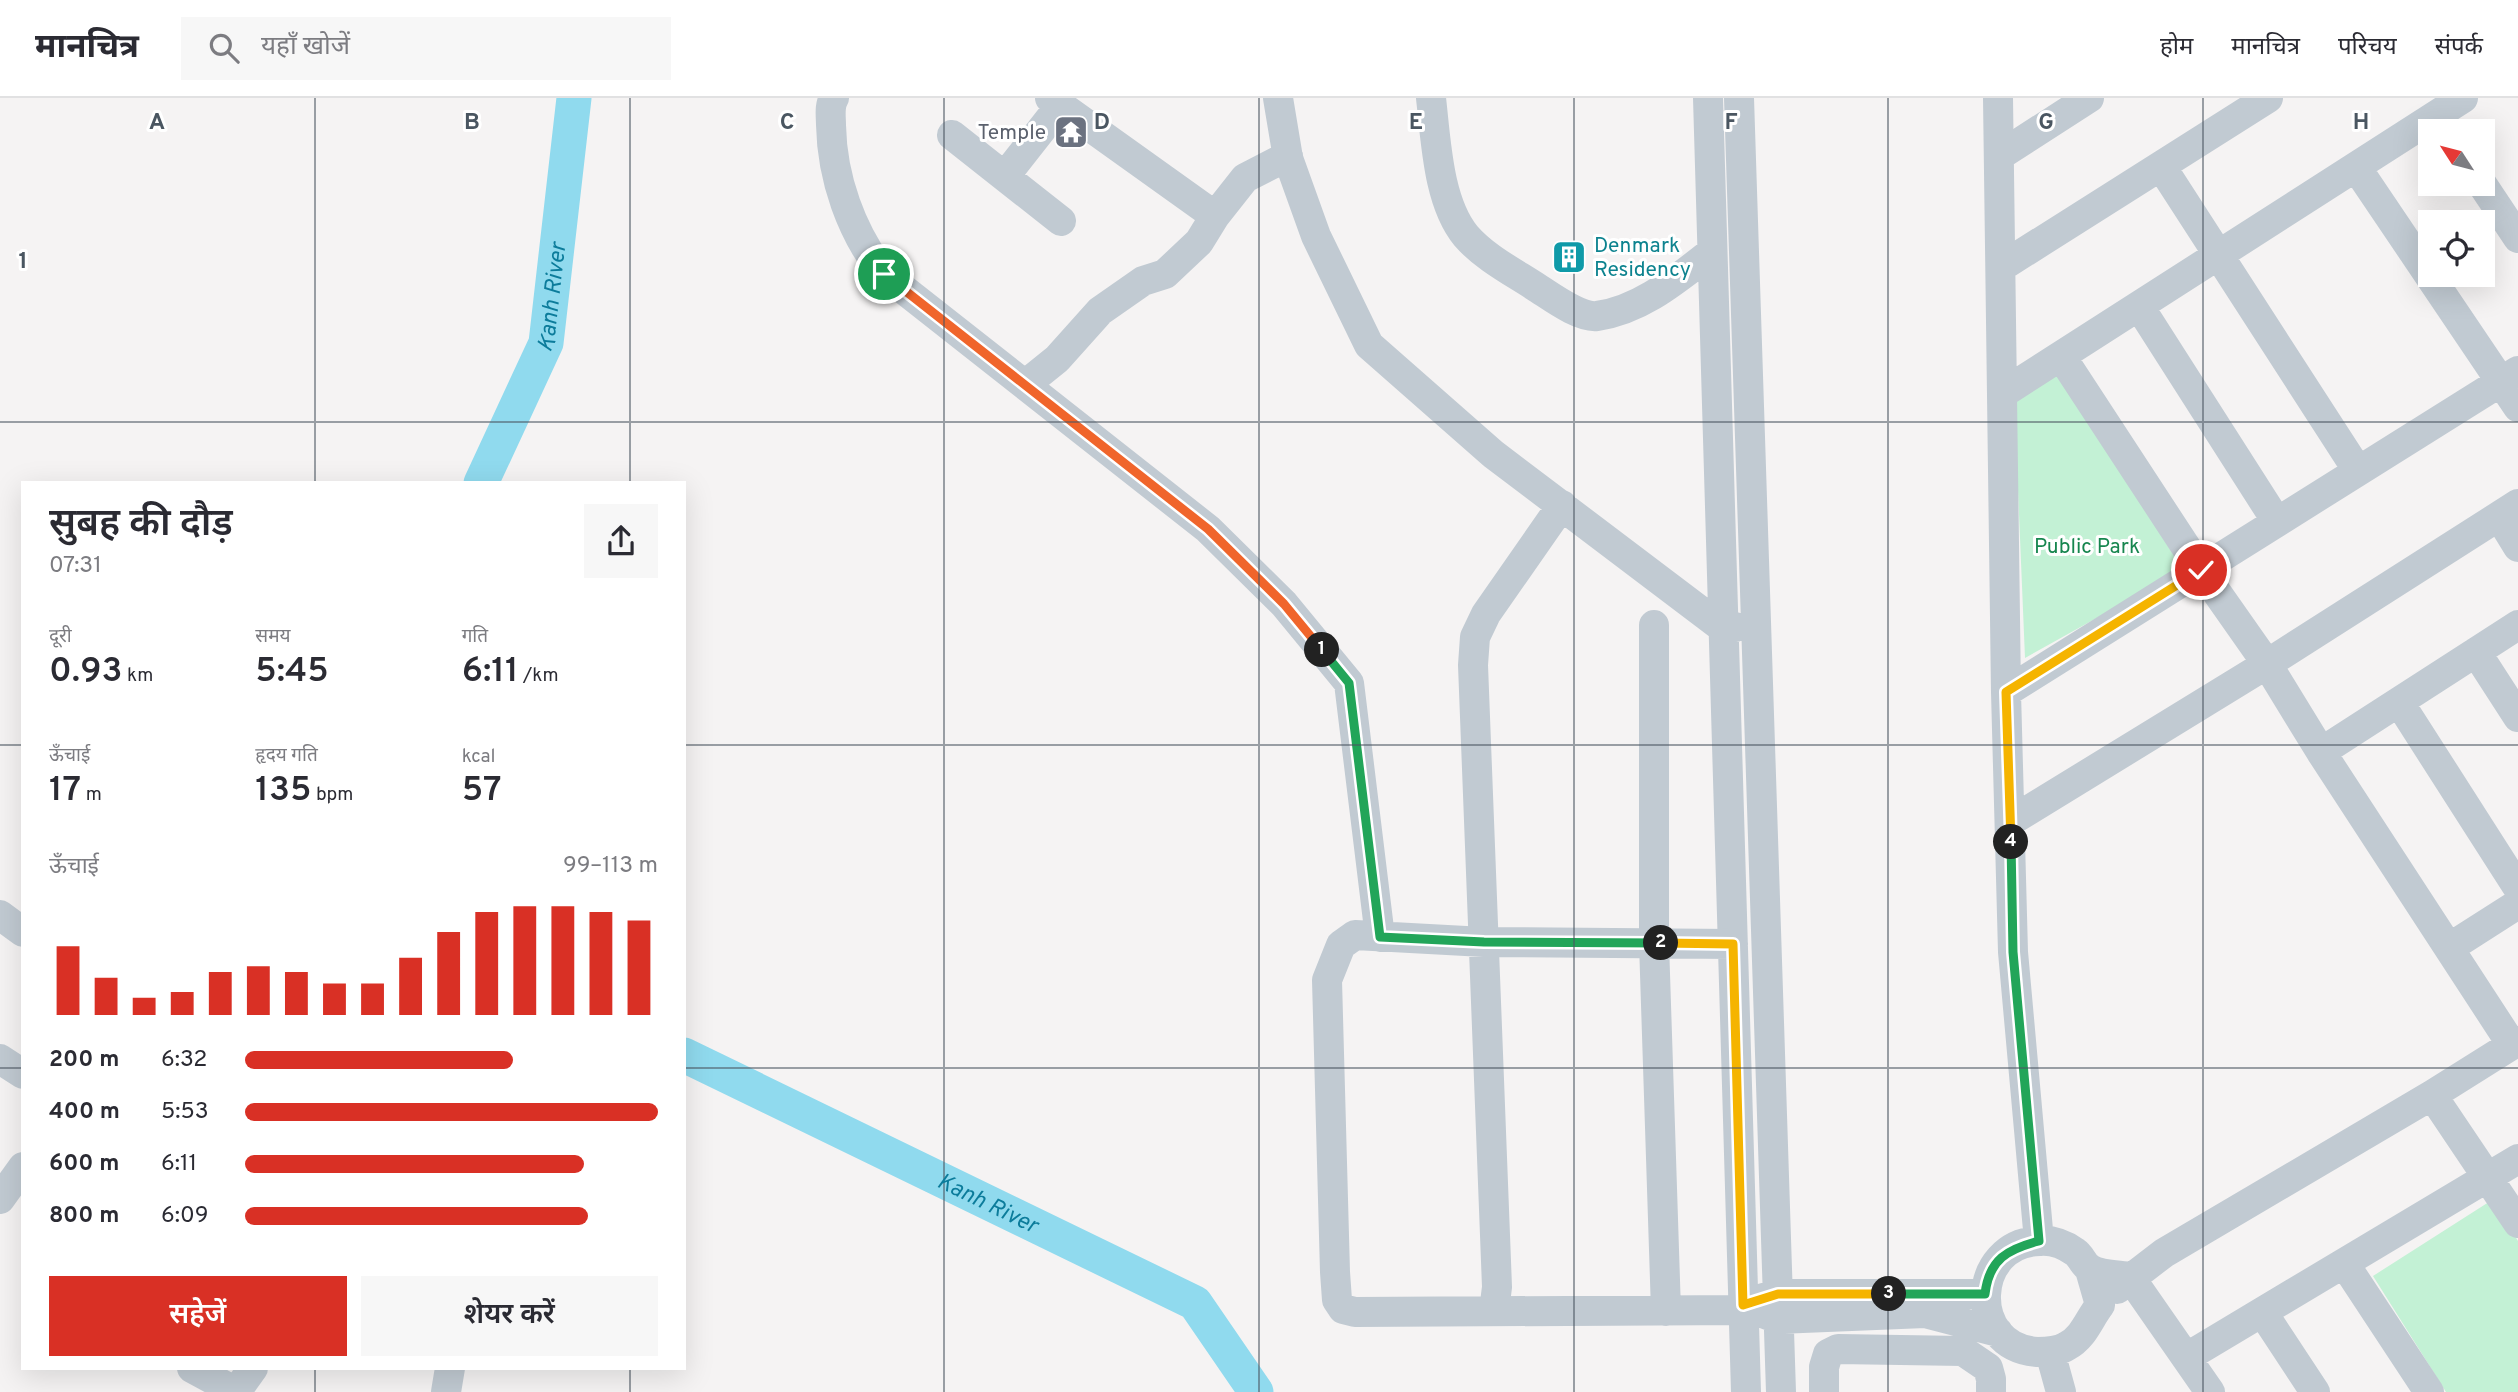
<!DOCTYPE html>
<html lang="hi">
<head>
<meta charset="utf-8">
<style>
	:root { --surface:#fff; --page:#f7f7f7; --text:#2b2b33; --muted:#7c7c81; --line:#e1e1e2; --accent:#d93025 }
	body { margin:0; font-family:Overpass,"Noto Sans Devanagari",sans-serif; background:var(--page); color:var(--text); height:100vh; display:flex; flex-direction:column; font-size:26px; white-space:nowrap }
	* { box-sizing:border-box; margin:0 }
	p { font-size:23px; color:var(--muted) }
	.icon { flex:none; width:38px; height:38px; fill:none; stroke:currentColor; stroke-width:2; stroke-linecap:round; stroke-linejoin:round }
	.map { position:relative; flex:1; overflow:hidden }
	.details { position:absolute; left:21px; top:383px; width:665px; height:889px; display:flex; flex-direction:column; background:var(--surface); border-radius:0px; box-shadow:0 7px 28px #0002 }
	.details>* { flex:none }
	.needle { width:46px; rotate:306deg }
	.tools { position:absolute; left:2418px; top:21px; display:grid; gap:14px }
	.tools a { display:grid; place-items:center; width:77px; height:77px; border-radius:0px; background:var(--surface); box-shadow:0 7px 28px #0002; font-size:35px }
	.pin { position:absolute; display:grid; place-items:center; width:60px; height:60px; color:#fff; margin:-30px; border:4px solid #fff; border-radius:50%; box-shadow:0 2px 7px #0007 }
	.km { position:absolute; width:35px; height:35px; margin:-18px; border-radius:50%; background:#222; color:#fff; font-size:19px; line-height:35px; text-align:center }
	.round { display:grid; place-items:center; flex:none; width:74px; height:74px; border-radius:0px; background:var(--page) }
	.headline { display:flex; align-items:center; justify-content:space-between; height:119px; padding:0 28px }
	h1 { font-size:38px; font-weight:600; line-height:52px }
	.figures { display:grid; grid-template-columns:repeat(3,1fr); gap:10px; height:119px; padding:7px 28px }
	.figures div { display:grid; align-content:center }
	.figures b { font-size:35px; font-weight:600 }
	.figures small { font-size:19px; font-weight:400 }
	.figures p { font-size:19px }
	.chart { height:196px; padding:14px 28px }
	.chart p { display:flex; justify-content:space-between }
	.chart svg { width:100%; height:126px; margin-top:7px; stroke:var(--accent); stroke-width:6 }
	.action { display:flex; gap:14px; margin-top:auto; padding:14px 28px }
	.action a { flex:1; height:80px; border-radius:0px; background:var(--accent); color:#fff; font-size:28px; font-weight:600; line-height:80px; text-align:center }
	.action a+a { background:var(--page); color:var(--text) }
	ul { padding:0 28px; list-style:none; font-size:23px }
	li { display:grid; grid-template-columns:112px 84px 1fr; align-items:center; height:52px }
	li i { height:18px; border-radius:9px; background:var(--accent) }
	header { display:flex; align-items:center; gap:42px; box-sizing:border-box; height:98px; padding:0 35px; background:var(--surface); border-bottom:2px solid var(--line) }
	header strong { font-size:33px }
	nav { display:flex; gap:38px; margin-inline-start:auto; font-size:24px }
	.search { width:490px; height:63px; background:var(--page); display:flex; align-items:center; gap:18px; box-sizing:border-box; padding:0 24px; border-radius:0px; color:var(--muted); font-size:26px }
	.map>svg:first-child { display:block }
	.green { fill:#c3f1d5 }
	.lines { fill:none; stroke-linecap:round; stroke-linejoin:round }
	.river { stroke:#90daee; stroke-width:35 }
	.minor { stroke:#c1cad2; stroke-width:30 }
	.split-1-casing { stroke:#fff; stroke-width:14 }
	.split-2-casing { stroke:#fff; stroke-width:14 }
	.split-3-casing { stroke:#fff; stroke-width:14 }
	.split-4-casing { stroke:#fff; stroke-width:14 }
	.split-5-casing { stroke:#fff; stroke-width:14 }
	.split-1 { stroke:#f0652b; stroke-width:9 }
	.split-2 { stroke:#22a559; stroke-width:9 }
	.split-3 { stroke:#f5b400; stroke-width:9 }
	.split-4 { stroke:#22a559; stroke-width:9 }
	.split-5 { stroke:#f5b400; stroke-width:9 }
	.grid { fill:none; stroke:#4a5661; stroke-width:2; stroke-opacity:0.55 }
	.labels { text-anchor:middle; stroke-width:6; stroke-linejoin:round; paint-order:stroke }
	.worship-label { font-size:21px; fill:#5b616d; stroke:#fff; text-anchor:end }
	.culture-label { font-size:21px; fill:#0d838f; stroke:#fff; text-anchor:start }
	.park-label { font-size:21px; fill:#17864f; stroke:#fff }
	.water-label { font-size:23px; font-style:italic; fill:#0c7c9b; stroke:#fff }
	.grid-label { font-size:23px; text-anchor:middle; font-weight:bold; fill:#4a5661; stroke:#fff; stroke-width:6; stroke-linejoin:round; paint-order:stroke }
</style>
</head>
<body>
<header>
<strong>मानचित्र</strong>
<div class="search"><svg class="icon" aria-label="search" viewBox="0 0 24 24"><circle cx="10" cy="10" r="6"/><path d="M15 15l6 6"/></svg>यहाँ खोजें</div>
<nav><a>होम</a><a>मानचित्र</a><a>परिचय</a><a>संपर्क</a></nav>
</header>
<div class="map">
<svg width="2518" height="1294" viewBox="0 0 2518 1294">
	<rect width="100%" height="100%" fill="#f5f3f3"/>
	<path class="green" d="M 2054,266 L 2183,472 L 2025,560 L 2014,296 Z
		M 2492,1102 L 2518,1143 L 2518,1294 L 2446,1294 L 2373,1178 Z"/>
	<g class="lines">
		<g class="river">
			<path id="s1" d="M 481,385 L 546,245 L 574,0"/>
			<path id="s2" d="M 684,957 L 1195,1205 L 1256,1294"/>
		</g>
		<path class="minor" d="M 834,0 C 829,8 831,18 831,27 C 832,80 851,134 884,176 L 1208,431 L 1284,506 L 1349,585 L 1380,839
			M 1050,0 L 1215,118 L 1245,80 L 1288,58
			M 1278,0 L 1288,60 L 1316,138 L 1369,247 L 1493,356 L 1723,530 L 1735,529
			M 1431,0 C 1436,43 1438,104 1466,138 C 1485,160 1515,175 1539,191 C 1553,200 1580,220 1597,218 C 1641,212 1677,181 1712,154
			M 1708,0 L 1746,1294
			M 1739,0 L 1781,1294
			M 1998,0 L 2006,594 L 2013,854 L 2039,1143
			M 952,37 L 1061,123
			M 1999,58 L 2089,0
			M 2161,68 L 2358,373
			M 2356,69 L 2518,309
			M 1005,78 L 1060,8
			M 2482,86 L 2518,140
			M 2001,169 L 2268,0
			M 2139,208 L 2277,424
			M 2061,258 L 2201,472 L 2267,566 L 2321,654 L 2512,947
			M 1026,286 L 1057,261 L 1100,213 L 1143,183 L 1165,176 L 1199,144 L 1215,118
			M 2003,295 L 2463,0
			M 2499,418 L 2518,449
			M 1654,527 L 1654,845 L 1666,1213
			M 2476,554 L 2518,619
			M 2006,594 L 2518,273
			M 2399,604 L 2518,790
			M 2321,654 L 2518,527
			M 2011,723 L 2267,566 L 2518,406
			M 0,817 L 23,834
			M 1733,846 L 1484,844 L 1355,837 L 1341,847 L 1327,882 L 1335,1174 L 1337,1202 L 1343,1211 L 1355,1214 L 1744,1212
			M 2449,850 L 2518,806
			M 0,961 L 23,976
			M 2432,997 L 2518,1125
			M 0,1101 L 23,1069
			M 2344,1165 L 2429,1294
			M 2090,1172 L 2100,1207 C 2089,1221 2084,1239 2067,1248 C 2058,1254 2047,1254 2037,1254 C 1966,1249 1971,1144 2040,1143 C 2052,1142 2065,1147 2075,1154 C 2081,1158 2083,1166 2089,1170 C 2098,1177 2119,1177 2130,1179 L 2210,1294
			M 2117,1191 L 2164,1155 L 2432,997 L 2518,943
			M 1760,1201 L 1778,1196 L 1985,1196
			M 1494,1213 L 1497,1189 L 1473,567 L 1475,539 L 1486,516 L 1562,407
			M 1760,1214 L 1778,1221 L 1925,1215 L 1998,1234
			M 2263,1215 L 2315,1294
			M 2050,1254 L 2061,1294
			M 2187,1259 L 2518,1061
			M 192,1270 L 236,1294
			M 236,1294 L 253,1270
			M 446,1294 L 450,1270
			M 1824,1294 L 1824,1269 L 1828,1256 L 1838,1251 L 1963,1253 L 1988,1270 L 1991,1281 L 1991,1294"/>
	</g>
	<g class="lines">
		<g class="split-1-casing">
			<path id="split-1" d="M 884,176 L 1208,431 L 1284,506 L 1322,552"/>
		</g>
		<g class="split-2-casing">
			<path id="split-2" d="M 1322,552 L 1349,585 L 1380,839 L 1484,844 L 1661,845"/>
		</g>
		<g class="split-3-casing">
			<path id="split-3" d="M 1661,845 L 1733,846 L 1743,1207 L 1778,1196 L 1889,1196"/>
		</g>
		<g class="split-4-casing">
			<path id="split-4" d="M 1889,1196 L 1985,1196 C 1989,1161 2008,1151 2039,1143 L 2013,854 L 2011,744"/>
		</g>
		<g class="split-5-casing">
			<path id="split-5" d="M 2011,744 L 2006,594 L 2201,472"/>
		</g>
		<use href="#split-1" class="split-1"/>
		<use href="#split-2" class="split-2"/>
		<use href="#split-3" class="split-3"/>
		<use href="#split-4" class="split-4"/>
		<use href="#split-5" class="split-5"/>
	</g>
	<path class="grid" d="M 315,0 L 315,385M 630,0 L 630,385M 944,0 L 944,1294M 1259,0 L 1259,1294M 1574,0 L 1574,1294M 1888,0 L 1888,1294M 2203,0 L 2203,1294M 0,324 L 2518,324M 0,647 L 23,647M 684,647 L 2518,647M 0,970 L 23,970M 684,970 L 2518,970M 315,1270 L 315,1294M 630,1270 L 630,1294"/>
	<defs>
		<g id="temple-square" transform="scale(1.75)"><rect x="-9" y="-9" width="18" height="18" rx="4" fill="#6b7280" stroke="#fff"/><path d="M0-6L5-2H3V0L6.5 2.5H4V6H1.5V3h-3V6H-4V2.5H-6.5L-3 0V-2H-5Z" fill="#fff"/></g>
		<g id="building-square" transform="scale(1.75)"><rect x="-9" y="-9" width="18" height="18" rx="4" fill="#0f9aa8" stroke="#fff"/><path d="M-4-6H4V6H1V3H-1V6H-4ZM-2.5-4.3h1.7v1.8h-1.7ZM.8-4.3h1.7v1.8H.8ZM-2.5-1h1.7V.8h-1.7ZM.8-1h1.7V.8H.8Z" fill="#fff"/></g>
	</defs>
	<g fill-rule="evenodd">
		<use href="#temple-square" x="1071" y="34"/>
		<use href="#building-square" x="1569" y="159"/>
	</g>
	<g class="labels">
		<g class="worship-label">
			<text x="1046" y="41">Temple</text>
		</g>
		<g class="culture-label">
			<text x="1594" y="154">Denmark<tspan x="1594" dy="24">Residency</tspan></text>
		</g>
		<g class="park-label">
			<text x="2087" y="455">Public Park</text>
		</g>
		<g class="water-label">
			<text dy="8" stroke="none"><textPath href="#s1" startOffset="201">Kanh River</textPath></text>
			<text dy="8" stroke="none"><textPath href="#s2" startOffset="338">Kanh River</textPath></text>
		</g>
	</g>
	<g class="grid-label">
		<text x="157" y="31">A</text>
		<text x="472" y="31">B</text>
		<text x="787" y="31">C</text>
		<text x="1102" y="31">D</text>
		<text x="1416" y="31">E</text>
		<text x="1731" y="31">F</text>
		<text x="2046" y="31">G</text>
		<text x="2361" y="31">H</text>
		<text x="23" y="170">1</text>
	</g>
</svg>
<div class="tools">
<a><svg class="needle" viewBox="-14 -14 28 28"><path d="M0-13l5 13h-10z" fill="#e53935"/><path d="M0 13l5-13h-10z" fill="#7c7c81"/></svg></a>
<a><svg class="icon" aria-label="locate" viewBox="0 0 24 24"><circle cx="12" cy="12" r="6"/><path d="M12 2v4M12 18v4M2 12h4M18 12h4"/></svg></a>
</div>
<div class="pin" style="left:884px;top:176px;background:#1e9e55"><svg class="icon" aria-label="arrive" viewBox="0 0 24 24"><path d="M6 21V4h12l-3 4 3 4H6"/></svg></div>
<div class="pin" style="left:2201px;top:472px;background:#d93025"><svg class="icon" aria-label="check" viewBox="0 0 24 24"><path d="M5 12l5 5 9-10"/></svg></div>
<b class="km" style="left:1322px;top:552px">1</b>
<b class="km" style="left:1661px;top:845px">2</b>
<b class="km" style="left:1889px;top:1196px">3</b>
<b class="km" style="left:2011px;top:744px">4</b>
<section class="details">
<div class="headline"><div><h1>सुबह की दौड़</h1><p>07:31</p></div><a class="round"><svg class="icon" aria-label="share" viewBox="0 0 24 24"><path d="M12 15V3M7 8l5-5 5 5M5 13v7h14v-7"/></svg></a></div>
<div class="figures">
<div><p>दूरी</p><b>0.93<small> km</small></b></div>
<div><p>समय</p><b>5:45</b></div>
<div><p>गति</p><b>6:11<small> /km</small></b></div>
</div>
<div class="figures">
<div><p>ऊँचाई</p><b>17<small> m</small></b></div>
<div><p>हृदय गति</p><b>135<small> bpm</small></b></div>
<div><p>kcal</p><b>57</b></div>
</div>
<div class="chart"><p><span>ऊँचाई</span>99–113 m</p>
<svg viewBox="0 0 160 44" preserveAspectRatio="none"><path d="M5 44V20M15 44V31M25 44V38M35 44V36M45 44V29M55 44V27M65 44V29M75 44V33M85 44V33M95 44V24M105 44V15M115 44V8M125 44V6M135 44V6M145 44V8M155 44V11"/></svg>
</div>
<ul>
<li><b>200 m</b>6:32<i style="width:65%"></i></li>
<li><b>400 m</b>5:53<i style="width:100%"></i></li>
<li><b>600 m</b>6:11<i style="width:82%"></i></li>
<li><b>800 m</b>6:09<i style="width:83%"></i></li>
</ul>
<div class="action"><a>सहेजें</a><a>शेयर करें</a></div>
</section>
</div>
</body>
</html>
